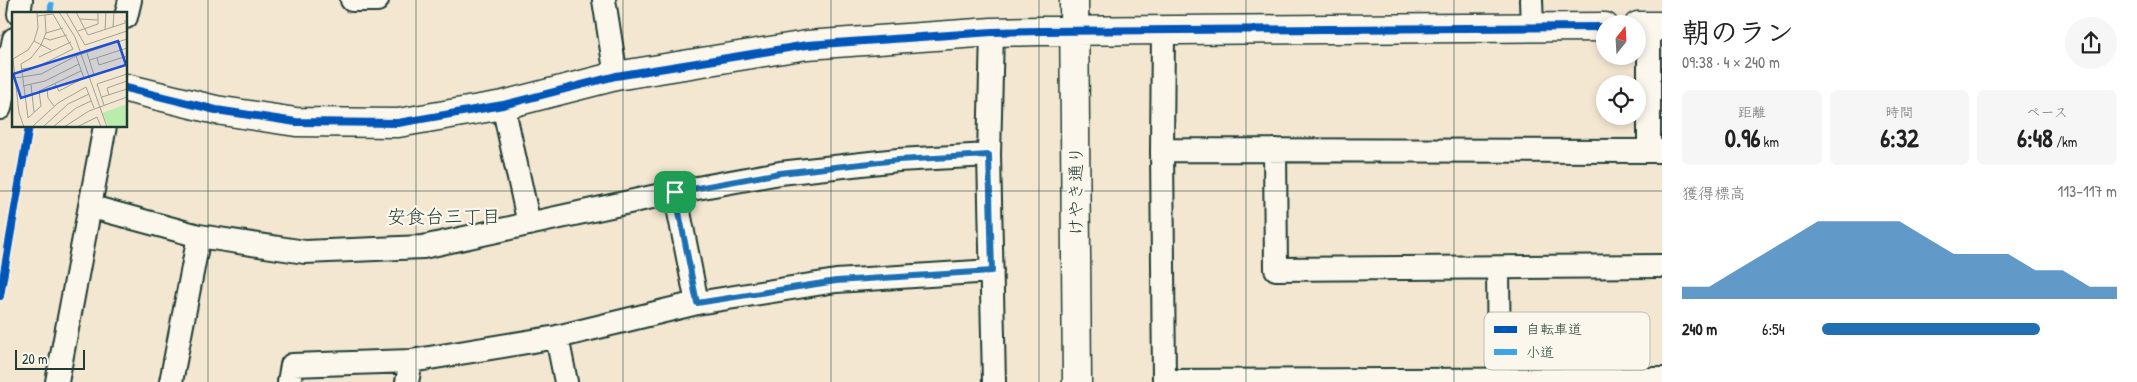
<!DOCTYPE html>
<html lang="ja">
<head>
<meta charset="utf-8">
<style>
	:root { --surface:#fff; --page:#f6f6f6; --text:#222; --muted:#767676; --accent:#1f6fb2 }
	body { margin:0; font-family:"Patrick Hand","Klee One",sans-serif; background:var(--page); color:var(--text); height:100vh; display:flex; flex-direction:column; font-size:19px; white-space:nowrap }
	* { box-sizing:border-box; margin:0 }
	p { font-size:16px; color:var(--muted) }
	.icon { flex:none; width:28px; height:28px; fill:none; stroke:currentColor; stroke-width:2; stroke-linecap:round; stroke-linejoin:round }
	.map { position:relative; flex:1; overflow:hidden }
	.panel { display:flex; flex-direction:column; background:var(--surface); width:475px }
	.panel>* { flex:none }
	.needle { width:32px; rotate:18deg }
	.buttons { position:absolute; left:1596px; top:15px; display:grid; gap:10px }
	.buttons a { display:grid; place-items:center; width:50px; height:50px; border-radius:50%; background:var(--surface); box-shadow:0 2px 8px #0003; font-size:25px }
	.scale { position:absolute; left:15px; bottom:12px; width:70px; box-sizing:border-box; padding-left:5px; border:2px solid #1f3d34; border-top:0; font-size:14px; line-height:18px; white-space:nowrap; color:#1f3d34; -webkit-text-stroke:4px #fbf7ec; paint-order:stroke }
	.pin { position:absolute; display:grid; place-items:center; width:42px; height:42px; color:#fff; margin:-21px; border-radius:10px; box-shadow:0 2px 8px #0006 }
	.round { display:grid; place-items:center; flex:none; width:52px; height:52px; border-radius:26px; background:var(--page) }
	.head { display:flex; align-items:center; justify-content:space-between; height:85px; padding:0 20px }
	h1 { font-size:28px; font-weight:800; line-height:38px }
	.metrics { display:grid; grid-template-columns:repeat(3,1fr); gap:8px; height:85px; padding:5px 20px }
	.metrics div { display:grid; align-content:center; border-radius:8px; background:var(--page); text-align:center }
	.metrics b { font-size:25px; font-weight:800 }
	.metrics small { font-size:14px; font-weight:400 }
	.metrics p { font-size:14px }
	.chart { height:140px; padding:10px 20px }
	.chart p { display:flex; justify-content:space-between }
	.chart svg { width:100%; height:90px; margin-top:5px; fill:var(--accent); opacity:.7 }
	ul { padding:0 20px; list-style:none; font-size:16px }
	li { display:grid; grid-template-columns:80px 60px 1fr; align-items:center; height:38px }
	li i { height:12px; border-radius:6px; background:var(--accent) }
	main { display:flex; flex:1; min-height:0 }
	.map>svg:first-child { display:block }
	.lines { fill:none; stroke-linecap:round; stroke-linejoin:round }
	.minor-casing { stroke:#1f3d34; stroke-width:26 }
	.tertiary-casing { stroke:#1f3d34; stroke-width:31 }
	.minor { stroke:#fbf7ec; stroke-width:22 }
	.tertiary { stroke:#fbf7ec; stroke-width:28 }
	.quiet { stroke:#3da4eb; stroke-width:6; stroke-dasharray:12 6; stroke-linecap:butt }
	.cycleway-casing { stroke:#fbf7ec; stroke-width:11 }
	.cycleway { stroke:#0057b8; stroke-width:8 }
	.route-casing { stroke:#fff; stroke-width:10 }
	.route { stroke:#1f6fb2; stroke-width:6 }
	.grid { fill:none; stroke:#1f3d34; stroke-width:1; stroke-opacity:0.55 }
	.labels { text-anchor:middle; stroke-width:4.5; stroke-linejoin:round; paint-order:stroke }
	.street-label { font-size:18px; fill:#1f3d34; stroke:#fbf7ec }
	.neighbourhood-label { font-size:19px; fill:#1f3d34; stroke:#fbf7ec }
	.inset-road { fill:none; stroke:#9fa393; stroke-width:1 }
	.view { fill:#1d4ed8; fill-opacity:0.15; stroke:#1d4ed8; stroke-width:2.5 }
	.inset-edge { fill:none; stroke:#1f3d34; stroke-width:2.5 }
	.key { fill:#fbf7ec; stroke:#b9bfb5; stroke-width:1 }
	.key-label { font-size:14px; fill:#1f3d34 }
</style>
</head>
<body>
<main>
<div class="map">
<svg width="1662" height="382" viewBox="0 0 1662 382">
	<rect width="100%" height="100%" fill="#f4e7d2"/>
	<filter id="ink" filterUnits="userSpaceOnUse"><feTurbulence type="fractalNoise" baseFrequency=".02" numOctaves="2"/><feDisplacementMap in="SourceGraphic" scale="10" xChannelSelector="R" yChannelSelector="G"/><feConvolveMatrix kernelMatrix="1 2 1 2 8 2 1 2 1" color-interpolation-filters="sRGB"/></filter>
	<g filter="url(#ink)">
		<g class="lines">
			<g class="minor-casing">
				<path id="minor" d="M 352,0 L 377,0
					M 604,0 L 616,76
					M 1531,0 L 1532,27
					M 19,14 L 21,0
					M 126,17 L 130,0
					M 1649,26 L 1649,151
					M 1163,31 L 1162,150 L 1164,381 L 1662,379
					M 992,32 L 989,155 L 994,382
					M 503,105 L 529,224
					M 0,108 L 14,39
					M 1162,150 L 1662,151
					M 1275,150 L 1276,269 L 1662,266
					M 675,192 L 697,303
					M 92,207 L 199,236 L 305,252 L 423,247 L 675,192 L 780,173 L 898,160 L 989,155
					M 1498,268 L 1499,379
					M 557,337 L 566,382
					M 57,382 L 105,126
					M 171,382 L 199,236
					M 289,382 L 292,365 L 411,361 L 557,337 L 697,303 L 836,281 L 992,271
					M 407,382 L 411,361"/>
			</g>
			<g class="tertiary-casing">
				<path id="tertiary" d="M 1074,0 L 1077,382
					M 1638,26 L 1662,26
					M 10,58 L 14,59
					M 126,88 L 216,110 L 296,122 L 398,123 L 503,105 L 616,76 L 807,45 L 992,32 L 1040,31 L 1605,27"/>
			</g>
			<use href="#minor" class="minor"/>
			<use href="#tertiary" class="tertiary"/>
			<path class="quiet" d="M 50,14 L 52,0"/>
			<g class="cycleway-casing">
				<path id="cycleway" d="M 126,88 L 216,110 L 296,122 L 398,123 L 503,105 L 616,76 L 807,45 L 992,32 L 1040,31 L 1605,27
					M 0,296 L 29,126"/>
			</g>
			<use href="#cycleway" class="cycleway"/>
		</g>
	</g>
	<g class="lines" filter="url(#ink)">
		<g class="route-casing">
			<path id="route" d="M 989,155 L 992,271 L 836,281 L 697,303 L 675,192 L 780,173 L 898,160 Z"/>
		</g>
		<use href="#route" class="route"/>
	</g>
	<path class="grid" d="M 208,0 L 208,382M 416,0 L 416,382M 623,0 L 623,382M 831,0 L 831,382M 1039,0 L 1039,382M 1246,0 L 1246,382M 1454,0 L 1454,382M 0,191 L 1662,191"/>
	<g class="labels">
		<g class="street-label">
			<text transform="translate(1076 191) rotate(-90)" y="6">けやき通り</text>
		</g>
		<g class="neighbourhood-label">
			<text x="444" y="223">安食台三丁目</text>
		</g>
	</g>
	<g transform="translate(12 12)">
		<rect width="115" height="115" fill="#f4e7d2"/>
		<path d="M 115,92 L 115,115 L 97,115 L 90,101 Z" fill="#baecac"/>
		<path class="inset-road" d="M 47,0 L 63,25 L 95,115M 54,0 L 73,33 L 115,19M 64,0 L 76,23 L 113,11 L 113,8M 33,3 L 34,21 L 29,33 L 19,46 L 9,52 L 16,106 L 29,94 L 27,79 L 69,59M 68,7 L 86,8M 101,15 L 102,0M 93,18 L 94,0M 66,19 L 86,12 L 86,0M 34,21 L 51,16M 32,26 L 38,28 L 55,23M 22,29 L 39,38M 75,41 L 82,63 L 115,52M 27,45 L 59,30M 85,46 L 87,53 L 115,44M 1,47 L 7,101 L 12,115M 1,47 L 16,38 L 22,29 L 26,16 L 25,0M 78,48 L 115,36M 9,57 L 25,55 L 61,37 L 41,2 L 25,4M 3,66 L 29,62 L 64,44 L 115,27M 43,72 L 47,79 L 72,66 L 64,44M 19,73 L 22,100M 11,74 L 33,69 L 67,52M 35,77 L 36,86 L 42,94M 97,83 L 95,76 L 115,69M 90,85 L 115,77M 92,93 L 85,72 L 115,62M 20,115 L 46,91 L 74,75 L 82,96M 31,115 L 56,92 L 77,82M 41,115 L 64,96 L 79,89M 52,115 L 77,99 L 115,85M 65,115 L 85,105 L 89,115"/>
		<path class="view" d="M 106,29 L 114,53 L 9,86 L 1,62 Z"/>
		<rect width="115" height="115" class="inset-edge"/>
	</g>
	<rect x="1484" y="312" width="166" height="58" rx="8" class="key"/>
	<rect x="1494" y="326" width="23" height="7" fill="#0057b8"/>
	<rect x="1494" y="349" width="23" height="6" fill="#3da4eb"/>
	<g class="key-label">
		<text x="1526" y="334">自転車道</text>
		<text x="1526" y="357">小道</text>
	</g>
</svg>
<div class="buttons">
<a><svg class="needle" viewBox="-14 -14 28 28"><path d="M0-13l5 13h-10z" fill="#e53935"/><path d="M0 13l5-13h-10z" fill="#767676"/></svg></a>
<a><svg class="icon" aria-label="locate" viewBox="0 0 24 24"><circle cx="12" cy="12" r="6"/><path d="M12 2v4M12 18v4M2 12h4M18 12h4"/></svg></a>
</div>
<div class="scale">20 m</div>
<div class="pin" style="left:675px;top:192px;background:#1e9e55"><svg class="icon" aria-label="arrive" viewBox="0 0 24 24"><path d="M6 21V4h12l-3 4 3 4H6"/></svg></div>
</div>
<section class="panel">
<div class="head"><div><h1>朝のラン</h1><p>09:38 · 4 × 240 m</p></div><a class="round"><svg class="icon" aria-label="share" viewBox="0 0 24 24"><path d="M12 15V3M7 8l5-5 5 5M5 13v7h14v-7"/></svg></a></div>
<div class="metrics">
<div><p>距離</p><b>0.96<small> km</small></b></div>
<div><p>時間</p><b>6:32</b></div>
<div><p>ペース</p><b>6:48<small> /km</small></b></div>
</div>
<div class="chart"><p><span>獲得標高</span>113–117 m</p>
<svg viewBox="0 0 160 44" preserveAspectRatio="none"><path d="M0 44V38L10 38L20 30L30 22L40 14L50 6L60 6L70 6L80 6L90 14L100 22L110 22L120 22L130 30L140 30L150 38L160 38V44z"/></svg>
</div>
<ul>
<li><b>240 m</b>6:54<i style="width:74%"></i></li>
</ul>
</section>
</main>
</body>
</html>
